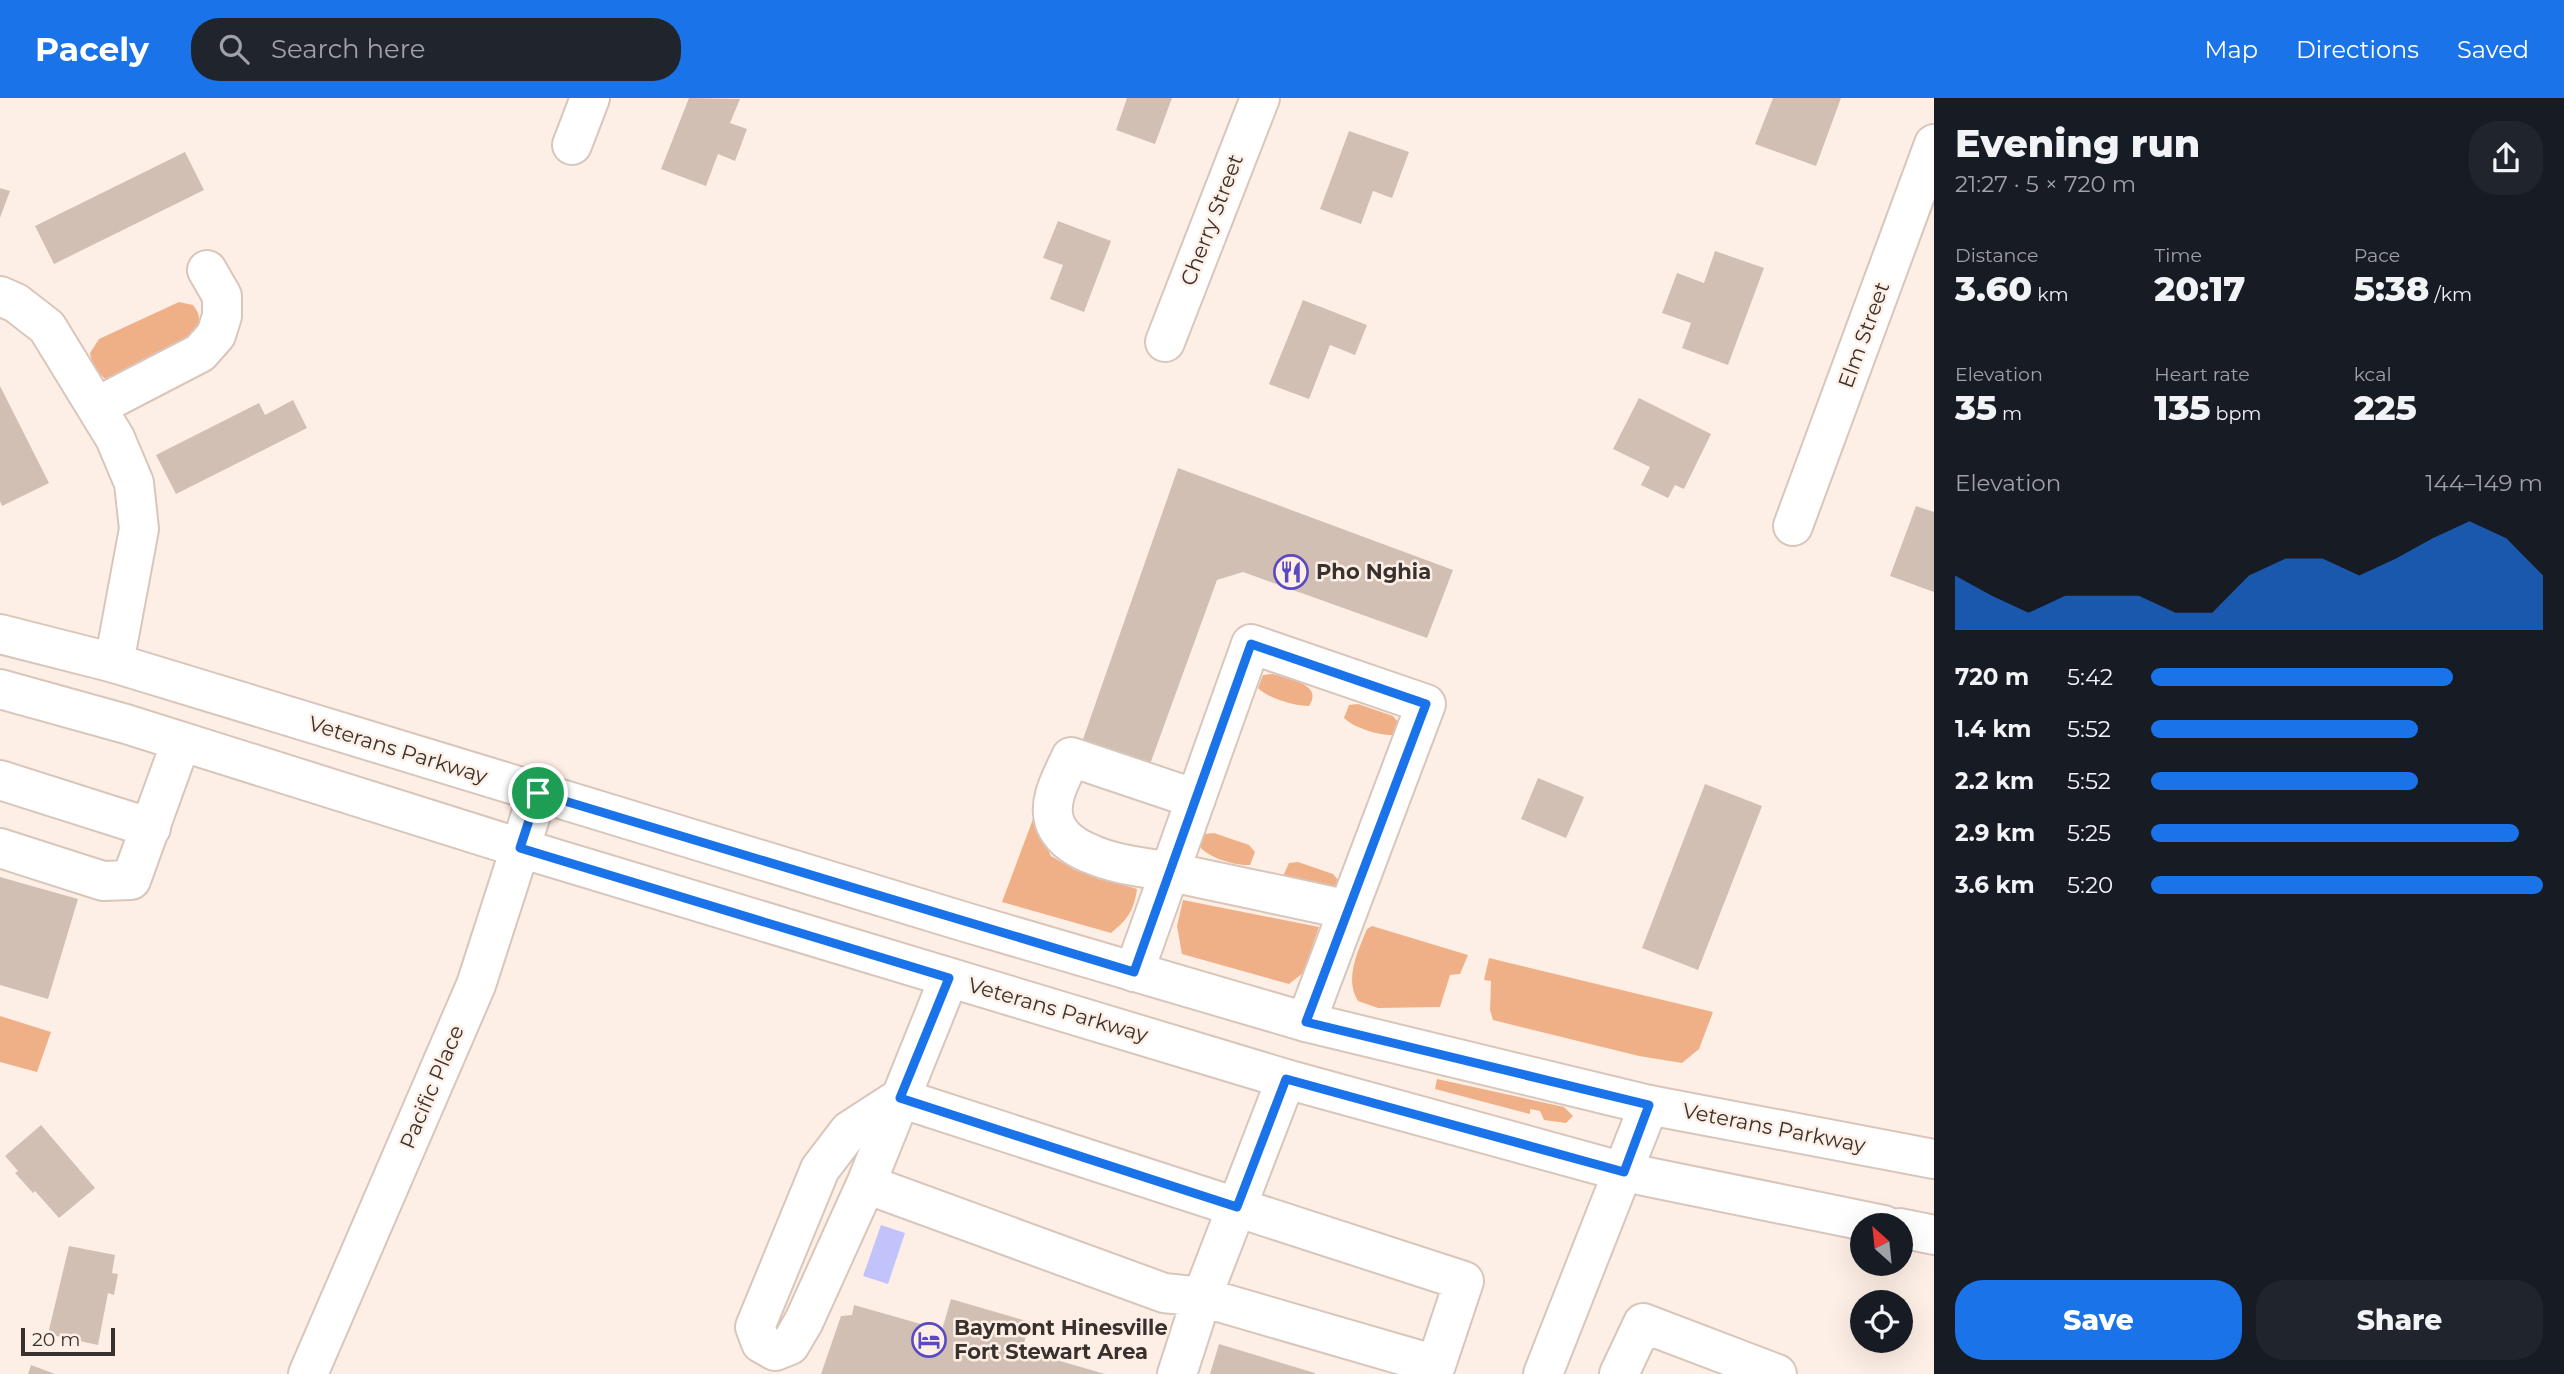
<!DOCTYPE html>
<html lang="en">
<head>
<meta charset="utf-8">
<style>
	:root { --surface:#171b24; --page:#20242c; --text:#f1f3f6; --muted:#9ea1a6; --accent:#1a73e8 }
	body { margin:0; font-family:Montserrat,sans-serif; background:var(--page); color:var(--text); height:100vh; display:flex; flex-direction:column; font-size:26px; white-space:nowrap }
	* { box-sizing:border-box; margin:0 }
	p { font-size:23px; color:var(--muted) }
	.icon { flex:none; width:38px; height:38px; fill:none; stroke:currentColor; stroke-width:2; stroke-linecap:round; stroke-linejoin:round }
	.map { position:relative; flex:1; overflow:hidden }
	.panel { display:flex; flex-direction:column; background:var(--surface); width:630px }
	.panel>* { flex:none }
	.needle { width:46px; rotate:333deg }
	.fabs { position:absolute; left:1850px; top:1115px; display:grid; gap:14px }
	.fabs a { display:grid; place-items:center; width:63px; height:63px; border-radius:50%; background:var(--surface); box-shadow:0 7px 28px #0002; font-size:35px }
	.scale { position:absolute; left:21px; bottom:18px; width:94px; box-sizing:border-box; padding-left:7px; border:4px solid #38312d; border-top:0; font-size:19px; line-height:24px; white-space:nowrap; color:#38312d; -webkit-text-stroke:5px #feefe6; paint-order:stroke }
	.pin { position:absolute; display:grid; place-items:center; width:60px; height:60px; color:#fff; margin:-30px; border:4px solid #fff; border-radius:50%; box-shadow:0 2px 7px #0007 }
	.round { display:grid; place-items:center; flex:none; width:74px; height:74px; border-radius:28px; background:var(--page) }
	.head { display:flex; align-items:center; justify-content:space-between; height:119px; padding:0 21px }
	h1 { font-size:38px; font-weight:800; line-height:52px }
	.figures { display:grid; grid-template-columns:repeat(3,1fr); gap:10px; height:119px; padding:7px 21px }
	.figures div { display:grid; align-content:center }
	.figures b { font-size:35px; font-weight:800 }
	.figures small { font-size:19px; font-weight:400 }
	.figures p { font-size:19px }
	.chart { height:196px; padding:14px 21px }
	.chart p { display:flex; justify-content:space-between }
	.chart svg { width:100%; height:126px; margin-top:7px; fill:var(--accent); opacity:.7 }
	.action { display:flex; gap:14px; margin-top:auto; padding:14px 21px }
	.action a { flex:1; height:80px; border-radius:28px; background:var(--accent); color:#fff; font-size:28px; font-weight:800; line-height:80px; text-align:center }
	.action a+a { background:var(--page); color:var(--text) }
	ul { padding:0 21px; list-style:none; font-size:23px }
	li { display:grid; grid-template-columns:112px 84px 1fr; align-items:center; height:52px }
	li i { height:18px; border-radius:9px; background:var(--accent) }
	header { display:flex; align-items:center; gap:42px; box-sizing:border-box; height:98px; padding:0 35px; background:var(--accent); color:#fff }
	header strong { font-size:33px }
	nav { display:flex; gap:38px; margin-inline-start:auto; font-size:24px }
	.search { width:490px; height:63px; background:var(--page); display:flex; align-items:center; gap:18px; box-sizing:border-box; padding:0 24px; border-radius:28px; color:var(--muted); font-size:26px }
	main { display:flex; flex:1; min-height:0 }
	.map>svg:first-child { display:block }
	.green { fill:#f0b087 }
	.water { fill:#c2c3fa }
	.building { fill:#d1bfb4 }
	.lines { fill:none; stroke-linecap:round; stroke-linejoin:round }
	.minor-casing { stroke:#d9c6bb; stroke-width:42 }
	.major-casing { stroke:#d9c6bb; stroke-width:42 }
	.minor { stroke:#fff; stroke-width:38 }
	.major { stroke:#fff; stroke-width:38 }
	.route-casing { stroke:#fff; stroke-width:14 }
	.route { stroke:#1a73e8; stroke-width:9 }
	.labels { text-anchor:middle; stroke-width:5; stroke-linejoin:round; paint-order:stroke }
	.street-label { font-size:21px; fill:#38312d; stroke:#feefe6 }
	.poi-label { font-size:21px; font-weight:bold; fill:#38312d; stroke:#feefe6; text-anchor:start }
</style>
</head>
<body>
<header>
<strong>Pacely</strong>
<div class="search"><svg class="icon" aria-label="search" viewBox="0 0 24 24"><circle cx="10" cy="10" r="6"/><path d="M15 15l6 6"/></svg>Search here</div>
<nav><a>Map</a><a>Directions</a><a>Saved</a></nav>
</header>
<main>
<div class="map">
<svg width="1934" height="1276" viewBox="0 0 1934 1276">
	<rect width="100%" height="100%" fill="#feefe6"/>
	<path class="green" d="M 179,204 L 193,207 C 205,221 197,232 186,244 L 108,283 C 97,275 92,268 90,255 L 99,241 Z
		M 1273,576 C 1288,581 1324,586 1309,608 C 1294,608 1268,600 1258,590 L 1263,577 Z
		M 1358,606 L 1393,618 L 1399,625 L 1395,637 C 1380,638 1354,630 1344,620 L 1349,607 Z
		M 1033,721 L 1051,758 L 1075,772 L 1137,791 C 1134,813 1127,822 1111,835 L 1002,804 Z
		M 1214,735 L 1249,747 L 1255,754 L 1250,767 C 1236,768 1209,760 1200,749 L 1201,741 L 1205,736 Z
		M 1298,764 L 1333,776 L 1339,783 L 1334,796 L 1289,784 L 1283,778 L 1289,765 Z
		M 1183,802 L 1319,829 L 1303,875 L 1289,886 L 1182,856 L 1177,828 Z
		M 1372,828 L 1468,857 L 1460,876 L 1450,877 L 1440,909 L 1378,910 L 1358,903 C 1344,881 1358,853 1367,831 Z
		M 1489,860 L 1713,914 L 1699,951 L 1682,965 L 1639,958 L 1493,922 L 1490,912 L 1491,883 L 1484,882 Z
		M 0,918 L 51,934 L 37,974 L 0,964 Z
		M 1437,981 L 1564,1009 L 1573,1018 L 1566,1025 L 1544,1022 L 1540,1013 L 1530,1011 L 1530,1016 L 1435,991 Z"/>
	<path class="water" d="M 881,1127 L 905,1135 L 888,1186 L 863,1178 Z"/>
	<path class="building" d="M 689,0 L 740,1 L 730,25 L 747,31 L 735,63 L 718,56 L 706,88 L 661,71 Z
		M 1127,0 L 1172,0 L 1155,46 L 1116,32 Z
		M 1773,0 L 1841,0 L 1816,68 L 1755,46 Z
		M 1349,33 L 1409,54 L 1392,100 L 1373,93 L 1361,126 L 1320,111 Z
		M 185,54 L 204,92 L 54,166 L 35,128 Z
		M 0,90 L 10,93 L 0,120 Z
		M 1058,123 L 1111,143 L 1084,214 L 1050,201 L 1063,167 L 1043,160 Z
		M 1715,153 L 1764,170 L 1728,267 L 1682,250 L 1691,225 L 1662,215 L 1677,175 L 1704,185 Z
		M 1303,202 L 1367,227 L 1355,257 L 1330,247 L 1309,301 L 1269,286 Z
		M 0,288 L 49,385 L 2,408 L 0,403 Z
		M 1639,300 L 1711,336 L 1684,391 L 1675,387 L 1668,400 L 1641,387 L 1650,369 L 1613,351 Z
		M 293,302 L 307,330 L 176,396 L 156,357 L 259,305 L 265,317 Z
		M 1178,370 L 1453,472 L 1427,540 L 1243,474 L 1217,482 L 1149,669 L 1082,644 Z
		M 1916,408 L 1934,414 L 1934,494 L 1890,478 Z
		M 1538,680 L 1584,699 L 1566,740 L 1521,721 Z
		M 1705,686 L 1762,708 L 1698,872 L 1642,850 Z
		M 0,779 L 78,801 L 48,901 L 0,887 Z
		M 41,1027 L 95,1090 L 59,1120 L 35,1093 L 33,1095 L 15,1075 L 18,1073 L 5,1058 Z
		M 69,1148 L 115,1157 L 112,1175 L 118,1176 L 114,1197 L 108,1195 L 98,1247 L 48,1236 Z
		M 951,1201 L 1030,1224 L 1022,1252 L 1105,1276 L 821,1276 L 841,1218 L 852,1217 L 854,1207 L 942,1232 Z
		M 1219,1246 L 1315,1275 L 1315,1276 L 1210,1276 Z
		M 31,1267 L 55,1276 L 28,1276 Z"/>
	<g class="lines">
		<g class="minor-casing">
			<path id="minor" d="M 572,47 L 590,0
				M 0,198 L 16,205 L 47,229 L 115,340 L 134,385 L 139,431 L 114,565
				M 1165,244 L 1260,0
				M 96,309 L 200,255 L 216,237 L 222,218 L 222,198 L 207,172
				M 1793,428 L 1934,46
				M 0,682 L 151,730
				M 1196,701 L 1071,659 C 1062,679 1047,703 1055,725 C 1061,741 1076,750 1091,756 C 1118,768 1146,769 1175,775 C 1232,787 1290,799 1348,812
				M 0,750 L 103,783 L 131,782 L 181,644
				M 1134,874 L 1251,546 L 1426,606 L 1306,924
				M 900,1000 L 1464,1183 L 1436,1267 L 1202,1199 L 1164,1195 L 866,1086 L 949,880
				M 866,1086 L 804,1223 L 790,1247 L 775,1253 L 761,1245 L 755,1229 L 820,1071 L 849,1033 L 900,1000
				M 308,1276 L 476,887 L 538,695
				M 1177,1276 L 1202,1199 L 1286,981
				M 1543,1276 L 1649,1007
				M 1619,1276 L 1643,1225 L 1777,1276"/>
		</g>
		<g class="major-casing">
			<path id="major" d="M 0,536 L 114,565 L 965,824 L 1306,924 L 1649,1007 L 1934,1061
				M 0,591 L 126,626 L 520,750 L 1286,981 L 1624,1074 L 1884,1127
				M 1900,1130 L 1934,1137"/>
		</g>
		<use href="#minor" class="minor"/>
		<use href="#major" class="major"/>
	</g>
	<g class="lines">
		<g class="route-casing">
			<path id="route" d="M 1251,546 L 1426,606 L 1306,924 L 1649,1007 L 1624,1074 L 1286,981 L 1237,1109 L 900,1000 L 949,880 L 520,750 L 538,695 L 1134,874 Z"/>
		</g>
		<use href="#route" class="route"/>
	</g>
	<defs>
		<g id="restaurant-ring" transform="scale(1.75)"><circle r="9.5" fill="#feefe6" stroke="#5a4ac2" stroke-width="1.5"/><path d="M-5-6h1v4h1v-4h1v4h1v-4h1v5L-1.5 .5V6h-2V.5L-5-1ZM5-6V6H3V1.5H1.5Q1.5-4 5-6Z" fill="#5a4ac2"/></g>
		<g id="hotel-ring" transform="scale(1.75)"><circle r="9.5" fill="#feefe6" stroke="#5a4ac2" stroke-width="1.5"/><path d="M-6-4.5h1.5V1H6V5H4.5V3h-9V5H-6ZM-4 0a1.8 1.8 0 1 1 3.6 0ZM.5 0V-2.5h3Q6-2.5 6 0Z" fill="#5a4ac2"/></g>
	</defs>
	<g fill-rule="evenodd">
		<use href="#restaurant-ring" x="1291" y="474"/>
		<use href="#hotel-ring" x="929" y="1242"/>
	</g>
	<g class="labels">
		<g class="street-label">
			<text transform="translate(1212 122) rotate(-69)" y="7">Cherry Street</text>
			<text transform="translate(1864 237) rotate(-70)" y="7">Elm Street</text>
			<text transform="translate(398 652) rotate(17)" y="7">Veterans Parkway</text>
			<text transform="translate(1058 912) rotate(16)" y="7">Veterans Parkway</text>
			<text transform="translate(432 989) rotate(-67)" y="7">Pacific Place</text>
			<text transform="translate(1774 1030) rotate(11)" y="7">Veterans Parkway</text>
		</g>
		<g class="poi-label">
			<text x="1316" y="481">Pho Nghia</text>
			<text x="954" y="1237">Baymont Hinesville<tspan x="954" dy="24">Fort Stewart Area</tspan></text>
		</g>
	</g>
</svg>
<div class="fabs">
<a><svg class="needle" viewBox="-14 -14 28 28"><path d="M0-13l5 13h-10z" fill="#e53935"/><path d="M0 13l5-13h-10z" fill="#9ea1a6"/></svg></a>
<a><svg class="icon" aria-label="locate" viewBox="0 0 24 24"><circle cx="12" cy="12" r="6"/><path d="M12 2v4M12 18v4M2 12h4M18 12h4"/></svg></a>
</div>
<div class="scale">20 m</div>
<div class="pin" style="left:538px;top:695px;background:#1e9e55"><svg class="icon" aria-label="arrive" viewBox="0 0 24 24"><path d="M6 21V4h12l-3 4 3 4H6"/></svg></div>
</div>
<section class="panel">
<div class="head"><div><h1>Evening run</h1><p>21:27 · 5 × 720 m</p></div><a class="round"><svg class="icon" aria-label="share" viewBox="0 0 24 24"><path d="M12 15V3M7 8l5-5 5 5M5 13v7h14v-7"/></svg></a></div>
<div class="figures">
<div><p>Distance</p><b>3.60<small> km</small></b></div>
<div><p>Time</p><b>20:17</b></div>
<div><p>Pace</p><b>5:38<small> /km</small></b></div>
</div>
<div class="figures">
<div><p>Elevation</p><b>35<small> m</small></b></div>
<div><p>Heart rate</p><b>135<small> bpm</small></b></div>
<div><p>kcal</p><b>225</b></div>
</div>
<div class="chart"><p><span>Elevation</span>144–149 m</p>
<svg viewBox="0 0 160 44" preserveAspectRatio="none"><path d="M0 44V25L10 32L20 38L30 32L40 32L50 32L60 38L70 38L80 25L90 19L100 19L110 25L120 19L130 12L140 6L150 12L160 25V44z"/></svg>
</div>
<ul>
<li><b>720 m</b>5:42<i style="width:77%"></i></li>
<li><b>1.4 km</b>5:52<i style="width:68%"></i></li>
<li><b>2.2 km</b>5:52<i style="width:68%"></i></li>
<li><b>2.9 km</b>5:25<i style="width:94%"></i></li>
<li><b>3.6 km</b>5:20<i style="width:100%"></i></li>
</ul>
<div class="action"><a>Save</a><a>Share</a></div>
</section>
</main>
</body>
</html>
